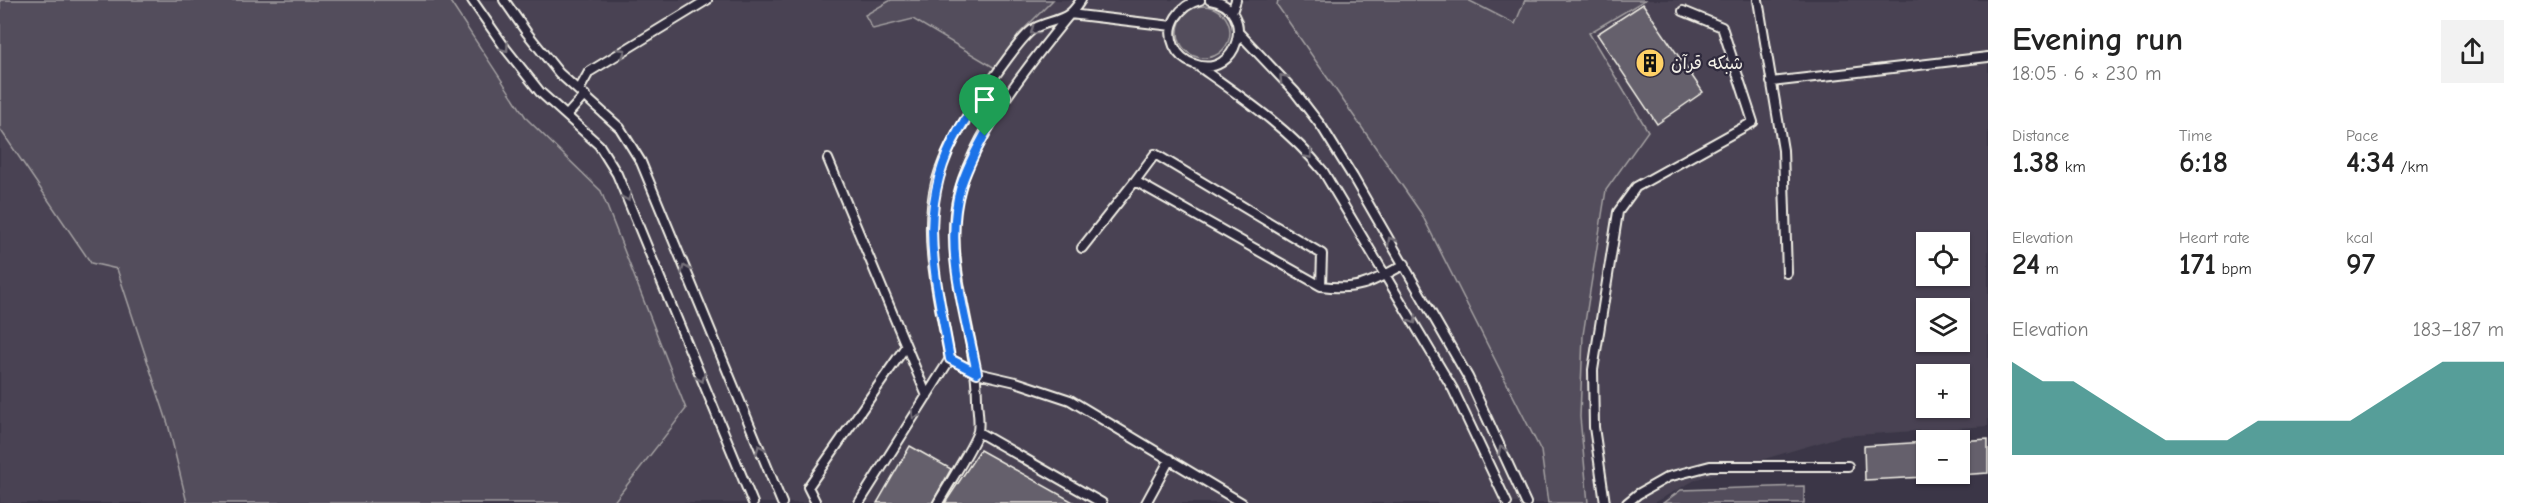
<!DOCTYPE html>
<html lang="en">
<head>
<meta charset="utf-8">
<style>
	:root { --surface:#fff; --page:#f2f2f2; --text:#222; --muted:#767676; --accent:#0f766e }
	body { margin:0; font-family:"Comic Neue","Playpen Sans Arabic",sans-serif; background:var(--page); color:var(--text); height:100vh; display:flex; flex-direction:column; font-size:22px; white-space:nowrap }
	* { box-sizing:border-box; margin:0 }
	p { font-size:20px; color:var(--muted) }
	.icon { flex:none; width:33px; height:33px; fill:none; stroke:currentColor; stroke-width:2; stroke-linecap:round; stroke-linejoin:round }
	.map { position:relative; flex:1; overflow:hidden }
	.drawer { display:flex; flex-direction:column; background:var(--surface); width:540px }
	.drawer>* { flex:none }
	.controls { position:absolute; left:1916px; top:232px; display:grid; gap:12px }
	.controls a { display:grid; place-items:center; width:54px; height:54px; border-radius:0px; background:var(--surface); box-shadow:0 2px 4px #0004; font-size:30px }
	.pin { position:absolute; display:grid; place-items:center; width:51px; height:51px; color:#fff; margin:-62px -26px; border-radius:50% 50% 50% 0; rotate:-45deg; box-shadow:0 0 6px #0007 }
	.pin .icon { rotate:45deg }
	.round { display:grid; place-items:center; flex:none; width:63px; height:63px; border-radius:0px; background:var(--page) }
	.headline { display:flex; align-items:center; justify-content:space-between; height:102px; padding:0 24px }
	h1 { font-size:33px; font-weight:700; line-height:45px }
	.stats { display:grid; grid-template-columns:repeat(3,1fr); gap:9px; height:102px; padding:6px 24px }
	.stats div { display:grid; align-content:center }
	.stats b { font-size:30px; font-weight:700 }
	.stats small { font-size:16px; font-weight:400 }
	.stats p { font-size:16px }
	.chart { height:168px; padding:12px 24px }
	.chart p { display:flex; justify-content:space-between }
	.chart svg { width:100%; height:108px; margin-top:6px; fill:var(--accent); opacity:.7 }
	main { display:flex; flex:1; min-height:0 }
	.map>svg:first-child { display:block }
	.built { fill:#484352; fill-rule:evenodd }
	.green { fill:#534e5c; stroke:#a4a0a2; stroke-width:1.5 }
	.building { fill:#65616c; stroke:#f4f1e8; stroke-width:1.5 }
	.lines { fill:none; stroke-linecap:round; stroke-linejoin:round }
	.service-casing { stroke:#f4f1e8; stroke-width:12 }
	.service { stroke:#2f2a3d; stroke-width:8 }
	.oneway { stroke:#747079 }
	.route-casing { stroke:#fff; stroke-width:12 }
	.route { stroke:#1a73e8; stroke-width:8 }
	.labels { text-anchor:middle; stroke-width:4.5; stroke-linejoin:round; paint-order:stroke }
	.poi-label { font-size:18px; fill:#f4f1e8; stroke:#2f2a3d; text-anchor:start }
</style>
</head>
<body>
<main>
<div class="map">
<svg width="1988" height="503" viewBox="0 0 1988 503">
	<rect width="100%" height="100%" fill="#3b3647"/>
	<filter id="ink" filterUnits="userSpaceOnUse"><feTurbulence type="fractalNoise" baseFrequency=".0167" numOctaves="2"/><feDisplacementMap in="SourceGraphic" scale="12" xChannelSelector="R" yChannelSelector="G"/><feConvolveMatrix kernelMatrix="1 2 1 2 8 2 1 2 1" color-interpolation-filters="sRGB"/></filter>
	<g filter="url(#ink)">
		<path class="built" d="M 0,0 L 1988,0 L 1988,426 L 1842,436 L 1697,479 L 1653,503 L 0,503 ZM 1926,243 L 1959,243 L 1959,276 L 1926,276 ZM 1926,309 L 1959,309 L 1959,342 L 1926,342 ZM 1926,375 L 1959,375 L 1959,408 L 1926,408 Z"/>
		<path class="green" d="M 0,0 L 449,0 L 527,119 L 601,191 L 686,409 L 613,503 L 187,503 L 168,424 L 117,269 L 91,263 L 0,129 Z
			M 891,0 L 1053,0 L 1020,33 L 995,68 L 913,19 L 873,29 L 865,15 Z
			M 1278,0 L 1468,0 L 1515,24 L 1525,0 L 1645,0 L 1589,33 L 1648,131 L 1606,190 L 1583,335 L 1580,417 L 1588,503 L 1548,503 L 1541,451 L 1421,213 L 1277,5 Z
			M1178 32a26 26 0 1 1 52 0a26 26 0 1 1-52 0Z
			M 1804,486 L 1804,503 L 1663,503 L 1681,490 Z"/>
		<path class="building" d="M 1643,4 L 1703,92 L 1657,124 L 1597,34 Z
			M 1988,439 L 1988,473 L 1959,475 L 1959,441 Z
			M 1926,442 L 1926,477 L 1865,480 L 1864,446 Z
			M 910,446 L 951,469 L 932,503 L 877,503 Z
			M 980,450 L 1075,503 L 945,503 Z"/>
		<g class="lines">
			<g class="service-casing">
				<path id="service" d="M 472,0 L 506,49 L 540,92 L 599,145 L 617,174 L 753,503
					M 504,0 L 527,33 L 559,73 L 620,128 L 641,162 L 782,503
					M 1200,0 C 1180,5 1165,25 1174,46 C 1178,55 1185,61 1194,64 C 1237,81 1259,8 1210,0
					M 1758,0 L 1783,150 L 1787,273
					M 1232,12 L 1236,0
					M 1239,33 L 1295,92 L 1322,127 L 1353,177 L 1468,377 L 1526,503
					M 1198,66 C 1243,98 1288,128 1323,171 L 1453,389 L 1507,503
					M 1771,82 L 1988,57
					M 989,84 L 1006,96
					M 579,90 L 589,72 L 707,0
					M 567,115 L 585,95
					M 828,159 L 927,396
					M 1135,181 L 1155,154 L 1322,254 L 1321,286
					M 1082,248 L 1135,181 L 1321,286 C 1360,291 1372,282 1405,264
					M 950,359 L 977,373 L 1016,382 L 1070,400 L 1242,503
					M 978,432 L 1102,503
					M 816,503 L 808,487 L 906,346
					M 859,503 L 950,359 C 940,303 922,240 936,183 C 945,149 965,120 985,91 C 993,78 1021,38 1032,30 C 1042,22 1059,22 1069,14 C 1074,11 1078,4 1081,0
					M 938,503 C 946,488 975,444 978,431 C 980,421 977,409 977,399 C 976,337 949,277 955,214 C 961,148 1029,64 1070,14 L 1172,26
					M 1146,503 L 1170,459
					M 1605,503 L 1594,427 L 1593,370 L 1618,212 L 1636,187 L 1753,122 L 1722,27 L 1683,11
					M 1627,503 L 1638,494 L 1668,477 L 1710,466 L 1848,466"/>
			</g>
			<use href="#service" class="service"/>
		</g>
		<defs><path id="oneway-chevron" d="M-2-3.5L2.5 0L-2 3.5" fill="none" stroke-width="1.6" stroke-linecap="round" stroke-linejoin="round" transform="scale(1.5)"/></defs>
		<g class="oneway">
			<use href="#oneway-chevron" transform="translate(1034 31) rotate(143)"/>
			<use href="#oneway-chevron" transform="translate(505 48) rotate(54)"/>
			<use href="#oneway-chevron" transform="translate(622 52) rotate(-32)"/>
			<use href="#oneway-chevron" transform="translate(1283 78) rotate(-132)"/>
			<use href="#oneway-chevron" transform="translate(1309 155) rotate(49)"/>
			<use href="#oneway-chevron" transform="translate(627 197) rotate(68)"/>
			<use href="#oneway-chevron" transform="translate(1391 241) rotate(-121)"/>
			<use href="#oneway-chevron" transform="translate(685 269) rotate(-112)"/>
			<use href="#oneway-chevron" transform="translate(1413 320) rotate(60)"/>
			<use href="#oneway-chevron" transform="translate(701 378) rotate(68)"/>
			<use href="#oneway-chevron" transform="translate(915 415) rotate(122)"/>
			<use href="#oneway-chevron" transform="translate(760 449) rotate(-112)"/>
			<use href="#oneway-chevron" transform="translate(1502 450) rotate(-115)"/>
		</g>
	</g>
	<g class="lines" filter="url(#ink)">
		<g class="route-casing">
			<path id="route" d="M 989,84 L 1006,96 C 991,125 971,155 961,186 C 943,247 965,313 977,373 L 950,359 C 936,277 914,208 959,130 C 968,114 979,99 989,84 Z"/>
		</g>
		<use href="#route" class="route"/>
	</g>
	<defs>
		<g id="building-disc" transform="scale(1.5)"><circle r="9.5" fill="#ffd166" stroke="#2f2a3d"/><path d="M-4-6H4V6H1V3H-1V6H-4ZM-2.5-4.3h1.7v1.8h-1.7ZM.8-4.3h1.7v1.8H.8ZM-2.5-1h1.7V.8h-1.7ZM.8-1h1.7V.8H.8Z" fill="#111"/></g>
	</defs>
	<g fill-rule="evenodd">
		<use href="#building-disc" x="1650" y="63"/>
	</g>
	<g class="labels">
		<g class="poi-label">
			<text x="1671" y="69">شبکه قرآن</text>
		</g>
	</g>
</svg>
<div class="controls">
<a><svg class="icon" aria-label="locate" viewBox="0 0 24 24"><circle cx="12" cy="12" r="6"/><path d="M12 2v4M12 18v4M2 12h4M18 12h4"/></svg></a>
<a><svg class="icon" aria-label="layers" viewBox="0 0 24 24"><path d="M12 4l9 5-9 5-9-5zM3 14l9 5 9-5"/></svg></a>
<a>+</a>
<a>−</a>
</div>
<div class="pin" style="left:985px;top:136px;background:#1e9e55"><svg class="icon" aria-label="arrive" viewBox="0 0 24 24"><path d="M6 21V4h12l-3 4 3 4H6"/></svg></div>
</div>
<section class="drawer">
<div class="headline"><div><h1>Evening run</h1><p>18:05 · 6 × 230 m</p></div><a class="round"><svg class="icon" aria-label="share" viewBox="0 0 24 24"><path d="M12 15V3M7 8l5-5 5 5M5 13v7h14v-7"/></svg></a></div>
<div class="stats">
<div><p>Distance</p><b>1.38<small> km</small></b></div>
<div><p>Time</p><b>6:18</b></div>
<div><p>Pace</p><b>4:34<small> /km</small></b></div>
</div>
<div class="stats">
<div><p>Elevation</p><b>24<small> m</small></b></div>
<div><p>Heart rate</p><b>171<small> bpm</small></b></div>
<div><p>kcal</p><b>97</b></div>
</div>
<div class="chart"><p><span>Elevation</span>183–187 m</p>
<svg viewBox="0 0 160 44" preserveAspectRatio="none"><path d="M0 44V6L10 14L20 14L30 22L40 30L50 38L60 38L70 38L80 30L90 30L100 30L110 30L120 22L130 14L140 6L150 6L160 6V44z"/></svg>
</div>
</section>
</main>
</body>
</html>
